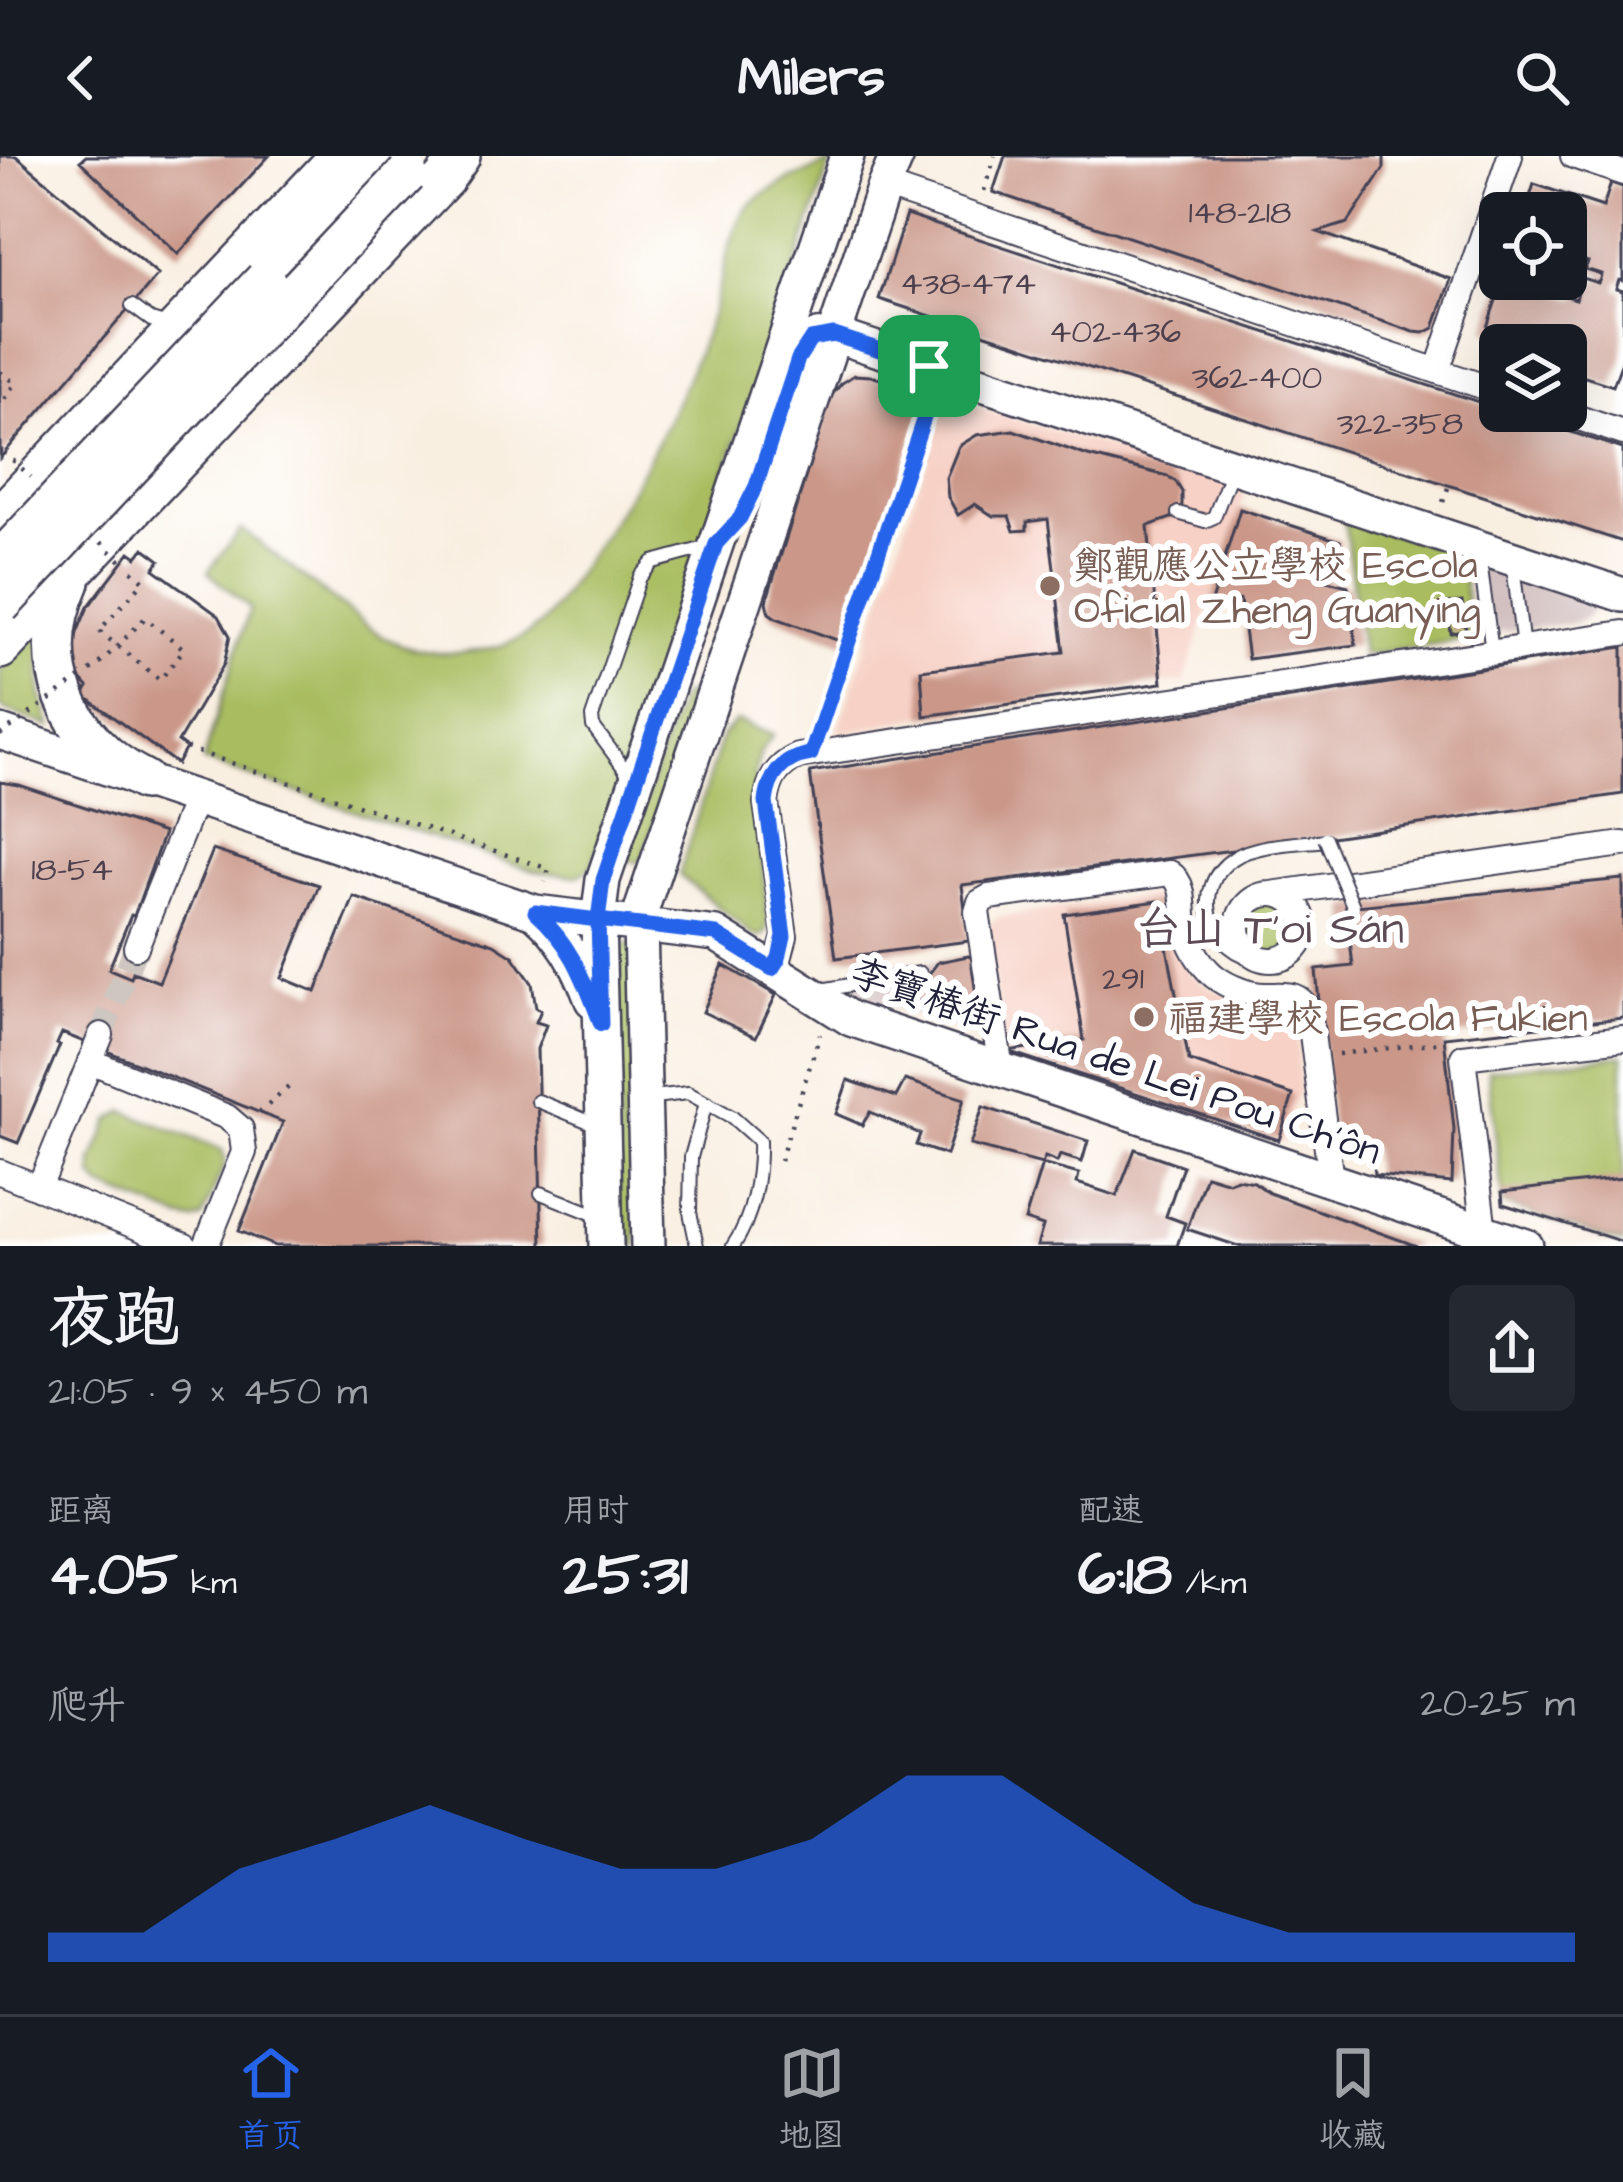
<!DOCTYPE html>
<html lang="zh">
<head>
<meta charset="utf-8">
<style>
	:root { --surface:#171b24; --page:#242831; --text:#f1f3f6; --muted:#9ea1a6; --line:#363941; --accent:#2563eb }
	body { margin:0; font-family:"Architects Daughter","LXGW WenKai TC",sans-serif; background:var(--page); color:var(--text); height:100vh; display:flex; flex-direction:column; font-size:45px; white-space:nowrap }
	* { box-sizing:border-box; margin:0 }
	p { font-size:39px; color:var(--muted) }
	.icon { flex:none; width:66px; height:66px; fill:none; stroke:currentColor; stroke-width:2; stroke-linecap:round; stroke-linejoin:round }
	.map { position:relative; height:1090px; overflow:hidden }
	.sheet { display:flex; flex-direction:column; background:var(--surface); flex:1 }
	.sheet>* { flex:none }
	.buttons { position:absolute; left:1479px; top:36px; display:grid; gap:24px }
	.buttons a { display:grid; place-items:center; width:108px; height:108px; border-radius:18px; background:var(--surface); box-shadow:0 12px 48px #0002; font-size:60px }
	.pin { position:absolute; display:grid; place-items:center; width:102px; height:102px; color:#fff; margin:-51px; border-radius:24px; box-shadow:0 6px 18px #0006 }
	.round { display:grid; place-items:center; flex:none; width:126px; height:126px; border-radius:18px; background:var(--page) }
	.overview { display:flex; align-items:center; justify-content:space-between; height:204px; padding:0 48px }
	h1 { font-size:66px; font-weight:800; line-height:90px }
	.metrics { display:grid; grid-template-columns:repeat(3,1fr); gap:18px; height:204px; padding:12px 48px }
	.metrics div { display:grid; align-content:center }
	.metrics b { font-size:60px; font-weight:800 }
	.metrics small { font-size:33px; font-weight:400 }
	.metrics p { font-size:33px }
	.chart { height:336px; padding:24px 48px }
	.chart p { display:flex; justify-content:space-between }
	.chart svg { width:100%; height:216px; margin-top:12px; fill:var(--accent); opacity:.7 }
	header { display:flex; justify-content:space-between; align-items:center; height:156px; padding:0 48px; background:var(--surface); font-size:54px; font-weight:800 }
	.dock { display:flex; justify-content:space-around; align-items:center; height:168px; border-top:3px solid var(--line); background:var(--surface); font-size:33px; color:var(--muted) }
	.dock a { display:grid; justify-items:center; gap:6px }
	.dock .selected { color:var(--accent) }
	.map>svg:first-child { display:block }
	.built { fill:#f7d1c6 }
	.industrial { fill:#d2bfbf }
	.green { fill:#a9bd61; stroke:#66704e; stroke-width:3 }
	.building { fill:#ca9788 }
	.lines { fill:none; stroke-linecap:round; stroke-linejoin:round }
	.street-tunnel { stroke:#cec6c0; stroke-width:24; stroke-dasharray:24 12; stroke-linecap:butt }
	.lane-casing { stroke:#424154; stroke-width:16 }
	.street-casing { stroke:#424154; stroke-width:28 }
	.secondary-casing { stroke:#424154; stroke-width:38 }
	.primary-casing { stroke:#424154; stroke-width:44 }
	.path { stroke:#424154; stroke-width:4.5; stroke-dasharray:3 9; stroke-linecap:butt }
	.lane { stroke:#fff; stroke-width:12 }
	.street { stroke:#fff; stroke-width:24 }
	.secondary { stroke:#fff; stroke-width:33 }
	.primary { stroke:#fff; stroke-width:39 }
	.lane-bridge-casing { stroke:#424154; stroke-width:16; stroke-linecap:butt }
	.primary-bridge-casing { stroke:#424154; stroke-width:44; stroke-linecap:butt }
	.path-bridge { stroke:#424154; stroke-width:4.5; stroke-dasharray:3 9; stroke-linecap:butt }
	.lane-bridge { stroke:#fff; stroke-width:12 }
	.primary-bridge { stroke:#fff; stroke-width:39 }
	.route-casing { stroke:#fff; stroke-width:24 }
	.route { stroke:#2563eb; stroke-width:15 }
	.education-dot { fill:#8d6e63; stroke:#fff; stroke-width:4.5 }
	.labels { text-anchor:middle; stroke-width:12; stroke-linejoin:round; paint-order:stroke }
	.number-label { font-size:33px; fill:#4c3f4e }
	.education-label { font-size:39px; fill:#785e54; stroke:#fff; text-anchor:start }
	.street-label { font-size:39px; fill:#22223b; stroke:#fff }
	.quarter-label { font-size:45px; fill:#5d4b56; stroke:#fff }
</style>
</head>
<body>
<header><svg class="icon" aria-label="back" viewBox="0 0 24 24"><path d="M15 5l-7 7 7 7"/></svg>Milers<svg class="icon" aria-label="search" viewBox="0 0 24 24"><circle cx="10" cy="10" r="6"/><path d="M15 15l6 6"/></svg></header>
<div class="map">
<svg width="1623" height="1090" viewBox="0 0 1623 1090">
	<rect width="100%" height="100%" fill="#fff"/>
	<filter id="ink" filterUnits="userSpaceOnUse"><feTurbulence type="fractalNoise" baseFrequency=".00833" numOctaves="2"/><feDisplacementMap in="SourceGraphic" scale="24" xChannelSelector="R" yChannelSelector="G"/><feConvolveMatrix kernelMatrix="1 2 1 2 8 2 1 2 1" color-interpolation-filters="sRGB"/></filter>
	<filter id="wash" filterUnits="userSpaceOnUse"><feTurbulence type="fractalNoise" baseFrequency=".004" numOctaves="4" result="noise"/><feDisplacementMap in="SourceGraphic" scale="48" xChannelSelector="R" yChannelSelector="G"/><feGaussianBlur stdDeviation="2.7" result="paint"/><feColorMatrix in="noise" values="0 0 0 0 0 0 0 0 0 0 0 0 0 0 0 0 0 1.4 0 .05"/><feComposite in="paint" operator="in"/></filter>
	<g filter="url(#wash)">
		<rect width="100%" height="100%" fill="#f9efe1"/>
		<path class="built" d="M 947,243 L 1246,333 L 1184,527 L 1162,527 L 924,560 L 837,578 Z
			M 1156,739 L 1170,744 L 1181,805 L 1195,822 L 1216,835 L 1286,858 L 1293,864 L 1298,882 L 1299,934 L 1282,987 L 1004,897 L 988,772 L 992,765 L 999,761 Z"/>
		<path class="industrial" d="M 1465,396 L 1598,440 L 1589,459 L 1577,467 L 1475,479 Z
			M 977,798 L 992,884 L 814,823 Z"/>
		<path class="green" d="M 831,6 L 591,712 L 576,720 L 534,715 L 203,605 L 250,452 L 208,416 L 241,373 C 273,397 304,422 336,446 C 358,462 378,482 405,490 C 447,504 511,497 544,465 C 556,452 565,434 575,420 C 630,344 676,257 708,169 C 721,136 726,85 744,56 C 758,34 807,17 831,6 Z
			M 1344,363 L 1461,397 L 1470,483 L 1362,499 Z
			M 39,474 L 41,538 L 52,571 L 0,552 L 0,516 Z
			M 688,537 L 694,547 L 641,707 L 625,703 L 680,542 Z
			M 736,565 L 773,579 L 761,595 L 755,617 L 768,766 L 766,777 L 760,780 L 753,779 L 679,719 L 722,579 Z
			M1241 771a30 30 0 1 1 60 0a30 30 0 1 1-60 0Z
			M 619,788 L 638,788 L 636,1090 L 618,1090 Z
			M 1623,899 L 1623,1088 L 1503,1048 L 1488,914 Z
			M 124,955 L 222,994 L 226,1005 L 202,1063 L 194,1065 L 183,1063 L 100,1030 L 93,1021 L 93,1006 L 110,964 Z"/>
		<g id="blocks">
			<path class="building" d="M 0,0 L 16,0 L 158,119 L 0,302 Z
				M 86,0 L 269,0 L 178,98 L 80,5 Z
				M 1005,0 L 1384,0 L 1384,12 L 1348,67 L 1318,76 L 1451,123 L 1434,172 L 1424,177 L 1414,176 L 993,36 Z
				M 1611,27 L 1623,31 L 1623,125 L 1619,124 L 1616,133 L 1623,135 L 1623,203 L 1613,230 L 1566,215 L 1566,189 L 1531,189 L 1486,174 L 1503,123 L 1516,123 L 1576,143 L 1582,122 L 1598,127 L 1600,123 L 1601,118 L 1585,113 L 1588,106 L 1566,99 L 1566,57 L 1525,57 L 1534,28 L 1603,51 Z
				M 906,59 L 1623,293 L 1623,386 L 879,143 Z
				M 854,219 L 871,220 L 928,238 L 845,487 L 776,462 L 769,457 L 766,446 L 831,240 L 842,227 Z
				M 1013,274 L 1088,300 L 1167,320 L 1176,326 L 1182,336 L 1182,349 L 1177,360 L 1148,370 L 1162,527 L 924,560 L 921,514 L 1064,496 L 1048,363 L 1027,366 L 1027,374 L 1014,375 L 1009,360 L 993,360 L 975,348 L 958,359 L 948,341 L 946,322 L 959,290 L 977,279 Z
				M 1240,353 L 1340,385 L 1327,425 L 1348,430 L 1356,489 L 1248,503 L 1240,444 L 1210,449 Z
				M 144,392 L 160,404 L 154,413 L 219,460 L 230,480 L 224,508 L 178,586 L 186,592 L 177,608 L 83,539 L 88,531 L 80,522 L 76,506 L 74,492 L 77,477 L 88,451 L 130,396 L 137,401 Z
				M 1462,446 L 1466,475 L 1451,477 L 1447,447 Z
				M 1623,491 L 1623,638 L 1325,682 L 962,729 L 969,785 L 836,802 L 810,616 Z
				M 0,626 L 19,629 L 164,677 L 134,760 L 131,759 L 109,813 L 131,822 L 133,816 L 159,826 L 213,694 L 319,729 L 282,822 L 316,836 L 354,741 L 494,788 L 513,800 L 532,827 L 536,852 L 541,854 L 536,866 L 546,869 L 537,893 L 542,1090 L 275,1090 L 239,1075 L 283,966 L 62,877 L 57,888 L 60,889 L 18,987 L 0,980 Z
				M 1623,723 L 1623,862 L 1444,881 L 1454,973 L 1452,1027 L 1374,1019 L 1371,990 L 1333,995 L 1316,814 L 1353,810 L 1346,751 Z
				M 1158,745 L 1189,905 L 1293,939 L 1279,984 L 1007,895 L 1084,884 L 1064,758 Z
				M 968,800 L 973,802 L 974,808 L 972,810 L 980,866 L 910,842 L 938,806 Z
				M 723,809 L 776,839 L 756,881 L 703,856 Z
				M 848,924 L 896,941 L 905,924 L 964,943 L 946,999 L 916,989 L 920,978 L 870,956 L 862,969 L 836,958 Z
				M 983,951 L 1088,985 L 1082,1006 L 1060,999 L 1057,1006 L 1045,1001 L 1042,1008 L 970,989 Z
				M 1135,993 L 1183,1010 L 1166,1060 L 1185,1067 L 1177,1090 L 1037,1090 L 1043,1070 L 1025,1064 L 1042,1008 L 1079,1018 L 1077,1027 L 1117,1040 Z
				M 1206,1019 L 1229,1026 L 1237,1023 L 1254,1026 L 1269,1037 L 1417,1090 L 1238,1090 L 1187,1073 Z
				M 1623,1022 L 1623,1086 L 1503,1048 L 1502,1036 Z"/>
		</g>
	</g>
	<g filter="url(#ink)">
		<use href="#blocks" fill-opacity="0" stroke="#424154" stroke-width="3"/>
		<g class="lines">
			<path class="street-tunnel" d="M 101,879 L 136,791"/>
			<g class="lane-casing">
				<path id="lane" d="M 132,150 L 151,164 L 167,169
					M 1178,357 L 1205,365 L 1214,361 L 1229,322 L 1235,316
					M 1479,397 L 1492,496
					M 1513,409 L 1523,492
					M 632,623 L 593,570 L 592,561 L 640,421 L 653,406 L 712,390
					M 1262,803 C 1210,801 1188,731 1234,702 C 1255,688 1300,687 1326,684
					M 821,834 L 920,817
					M 645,942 L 688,937 L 732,961 L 759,985 C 760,1020 753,1061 733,1090
					M 538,945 L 597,969
					M 541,1037 L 601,1061
					M 697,1090 L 690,1056 L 691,1001 L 706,947"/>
			</g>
			<g class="street-casing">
				<path id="street" d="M 1573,0 L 1623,17
					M 884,30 L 1500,236
					M 1437,215 L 1510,0
					M 1558,255 L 1623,277
					M1238 771a33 33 0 1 1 66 0a33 33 0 1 1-66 0Z
					M 1271,738 L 1623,688
					M 136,791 L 196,642
					M 771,813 L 779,802 L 785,780 L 766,647 C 769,623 777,610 798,600 L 1623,477
					M 90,905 L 227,961 L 241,973 L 244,996 L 206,1090
					M 1001,913 L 977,756 L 980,746 L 989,741 L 1170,717 C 1187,729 1182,752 1185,770 C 1188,788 1200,808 1214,820 C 1228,831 1251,840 1268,839 C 1288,839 1298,836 1309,855 L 1331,1024
					M 0,1016 L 185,1090
					M 39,1032 L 101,879
					M 1484,1076 L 1463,901 L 1623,882"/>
			</g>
			<g class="secondary-casing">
				<path id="secondary" d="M 817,181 L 834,179 L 1623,439
					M 0,576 L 535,756 L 716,778 L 851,863 L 1526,1090
					M 535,756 C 564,781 578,808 592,844
					M 606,1090 L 598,764 L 603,724 L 847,0
					M 648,1090 L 640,769 L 642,752 L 884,30 L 897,0"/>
			</g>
			<g class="primary-casing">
				<path id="primary" d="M 265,124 L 382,0
					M 0,360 L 340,0
					M 70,426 C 34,506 67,586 144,624
					M 0,493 L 445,22 L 460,0"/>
			</g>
			<path class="path" d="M 984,35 L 995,0
				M 0,216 L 16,227 L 0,251
				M 0,294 L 4,296
				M 1443,346 L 1449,329
				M 90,515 C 110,499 127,480 145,462 L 184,493 L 160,524 L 99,475 L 144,425 L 125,409
				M 819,572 L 930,242
				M 186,592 L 549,713 L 545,726
				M 1338,898 L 1440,886
				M 259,957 L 292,928
				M 780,1005 L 820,878"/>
			<use href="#lane" class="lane"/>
			<use href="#street" class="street"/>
			<use href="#secondary" class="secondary"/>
			<use href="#primary" class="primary"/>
			<g class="lane-bridge-casing">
				<path id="lane-bridge" d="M 1325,682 L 1353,750"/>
			</g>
			<g class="primary-bridge-casing">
				<path id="primary-bridge" d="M 0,405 L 265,124
					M 0,449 L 407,18"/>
			</g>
			<path class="path-bridge" d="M 4,296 L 31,321
				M 101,386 L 122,406
				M 0,579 L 80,522"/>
			<use href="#lane-bridge" class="lane-bridge"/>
			<use href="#primary-bridge" class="primary-bridge"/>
		</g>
	</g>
	<g class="lines" filter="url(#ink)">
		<g class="route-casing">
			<path id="route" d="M 929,210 L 834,179 L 811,183 L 798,203 L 756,330 L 740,362 L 716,388 L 603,724 L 598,764 L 535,756 C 573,790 583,822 601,868 L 598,764 L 716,778 L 772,813 L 779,802 L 784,780 L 766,646 C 769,619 783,602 811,598 L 940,214 L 929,210"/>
		</g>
		<use href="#route" class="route"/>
	</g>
	<g class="education-dot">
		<circle cx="1050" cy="430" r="12"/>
		<circle cx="1144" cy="861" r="12"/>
	</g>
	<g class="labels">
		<g class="number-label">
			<text x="1240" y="67">148-218</text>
			<text x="968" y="138">438-474</text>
			<text x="1115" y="186">402-436</text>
			<text x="1257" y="232">362-400</text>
			<text x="1400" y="278">322-358</text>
			<text x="72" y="724">18-54</text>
			<text x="1123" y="833">291</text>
		</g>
		<g class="education-label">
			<text x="1074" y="422">鄭觀應公立學校 Escola<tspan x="1074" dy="45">Oficial Zheng Guanying</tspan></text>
			<text x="1168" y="875">福建學校 Escola Fukien</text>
		</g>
		<g class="street-label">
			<text transform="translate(1116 904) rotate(19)" y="14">李寶椿街 Rua de Lei Pou Ch'ôn</text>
		</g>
		<g class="quarter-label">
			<text x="1270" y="787">台山 T'oi Sán</text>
		</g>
	</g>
</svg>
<div class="buttons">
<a><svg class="icon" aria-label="locate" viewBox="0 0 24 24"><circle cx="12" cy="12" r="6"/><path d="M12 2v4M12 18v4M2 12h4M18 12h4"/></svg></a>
<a><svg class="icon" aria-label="layers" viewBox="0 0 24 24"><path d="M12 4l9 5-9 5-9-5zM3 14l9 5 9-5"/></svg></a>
</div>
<div class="pin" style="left:929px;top:210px;background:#1e9e55"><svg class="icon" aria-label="arrive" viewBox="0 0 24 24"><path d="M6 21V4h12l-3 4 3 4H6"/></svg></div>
</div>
<section class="sheet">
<div class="overview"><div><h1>夜跑</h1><p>21:05 · 9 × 450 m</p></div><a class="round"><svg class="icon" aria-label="share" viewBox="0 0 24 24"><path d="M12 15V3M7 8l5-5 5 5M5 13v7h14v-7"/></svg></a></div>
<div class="metrics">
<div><p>距离</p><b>4.05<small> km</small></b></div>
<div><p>用时</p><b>25:31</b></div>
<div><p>配速</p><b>6:18<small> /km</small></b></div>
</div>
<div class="chart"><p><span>爬升</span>20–25 m</p>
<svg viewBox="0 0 160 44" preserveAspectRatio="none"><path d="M0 44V38L10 38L20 25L30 19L40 12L50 19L60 25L70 25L80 19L90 6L100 6L110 19L120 32L130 38L140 38L150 38L160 38V44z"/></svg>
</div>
</section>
<nav class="dock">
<a class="selected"><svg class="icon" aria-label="home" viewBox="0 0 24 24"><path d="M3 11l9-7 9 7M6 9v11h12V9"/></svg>首页</a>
<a><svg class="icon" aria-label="map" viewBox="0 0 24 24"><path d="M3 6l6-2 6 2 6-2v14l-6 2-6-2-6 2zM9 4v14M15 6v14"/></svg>地图</a>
<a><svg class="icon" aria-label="saved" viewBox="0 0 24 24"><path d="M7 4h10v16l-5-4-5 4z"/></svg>收藏</a>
</nav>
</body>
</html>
